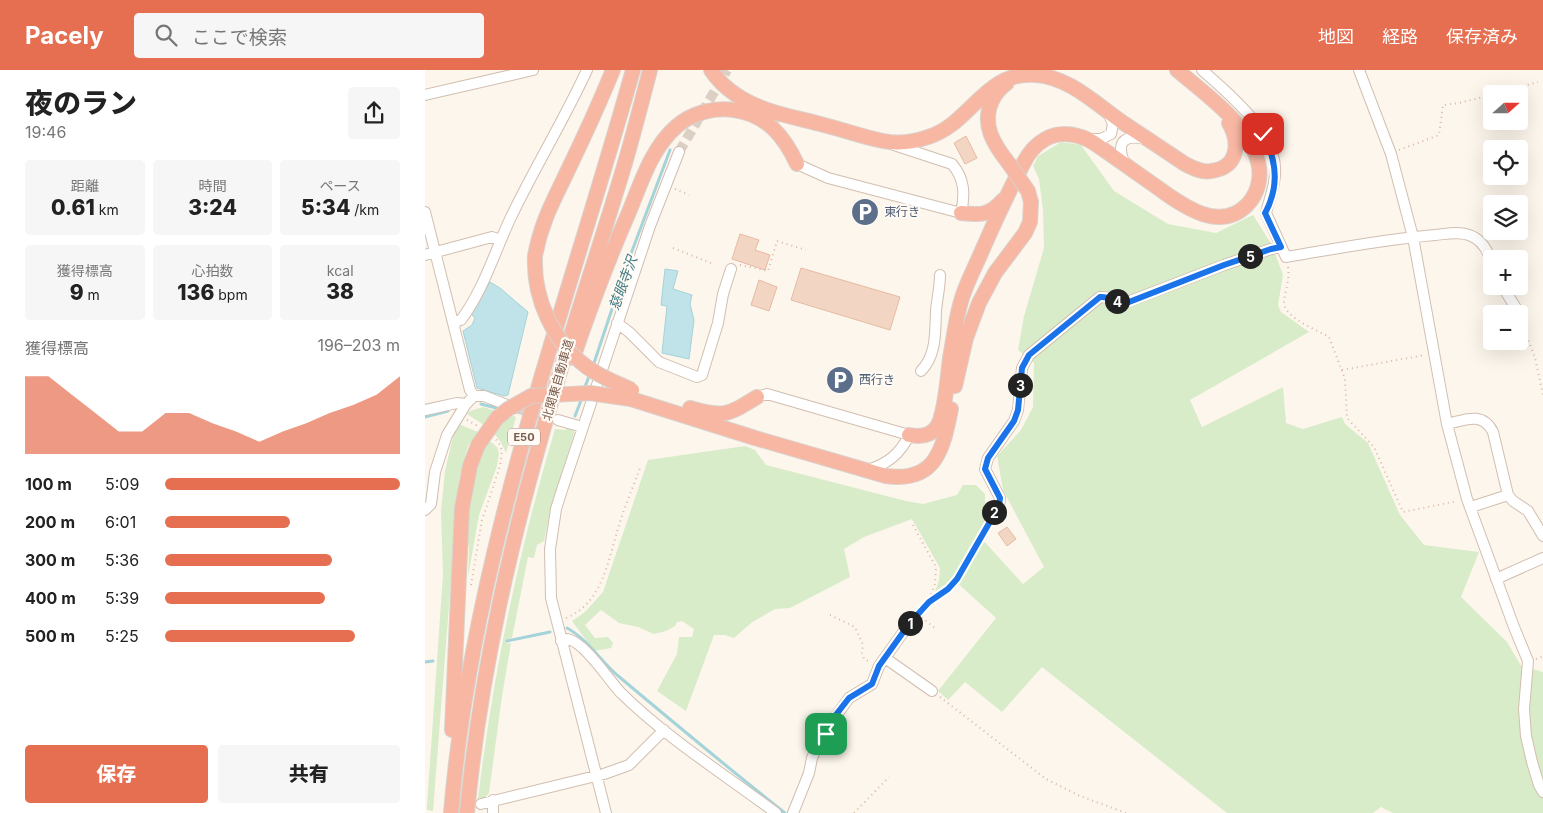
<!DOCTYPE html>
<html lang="ja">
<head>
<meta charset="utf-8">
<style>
	:root { --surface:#fff; --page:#f6f6f6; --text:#222; --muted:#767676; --accent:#e76f51 }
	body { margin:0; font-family:Inter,"Noto Sans JP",sans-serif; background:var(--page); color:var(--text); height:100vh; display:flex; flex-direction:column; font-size:19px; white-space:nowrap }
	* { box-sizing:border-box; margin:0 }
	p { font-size:16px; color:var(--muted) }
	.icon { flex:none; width:28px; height:28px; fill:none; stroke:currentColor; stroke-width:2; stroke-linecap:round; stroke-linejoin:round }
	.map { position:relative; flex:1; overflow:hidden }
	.panel { display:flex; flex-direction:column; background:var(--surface); width:425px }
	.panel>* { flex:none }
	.needle { width:32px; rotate:69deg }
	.tools { position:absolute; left:1058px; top:15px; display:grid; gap:10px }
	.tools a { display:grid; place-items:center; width:45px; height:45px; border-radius:5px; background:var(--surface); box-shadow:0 5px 20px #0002; font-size:25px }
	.pin { position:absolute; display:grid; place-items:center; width:42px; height:42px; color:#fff; margin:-21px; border-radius:10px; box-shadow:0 2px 8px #0006 }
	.km { position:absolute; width:25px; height:25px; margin:-12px; border-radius:50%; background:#222; color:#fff; font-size:14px; line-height:25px; text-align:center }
	.round { display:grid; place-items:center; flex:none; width:52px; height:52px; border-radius:5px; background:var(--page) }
	.headline { display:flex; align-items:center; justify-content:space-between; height:85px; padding:0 25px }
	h1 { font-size:28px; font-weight:800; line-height:38px }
	.figures { display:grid; grid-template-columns:repeat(3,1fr); gap:8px; height:85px; padding:5px 25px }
	.figures div { display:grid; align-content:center; border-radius:5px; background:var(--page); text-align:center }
	.figures b { font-size:21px; font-weight:800 }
	.figures small { font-size:14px; font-weight:400 }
	.figures p { font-size:14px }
	.chart { height:140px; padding:10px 25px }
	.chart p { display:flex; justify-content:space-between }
	.chart svg { width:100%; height:90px; margin-top:5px; fill:var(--accent); opacity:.7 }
	.cta { display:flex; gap:10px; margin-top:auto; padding:10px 25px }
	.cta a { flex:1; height:58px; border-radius:5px; background:var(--accent); color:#fff; font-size:20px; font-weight:800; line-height:58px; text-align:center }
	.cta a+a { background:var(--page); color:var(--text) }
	ul { padding:0 25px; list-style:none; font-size:16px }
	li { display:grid; grid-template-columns:80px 60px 1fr; align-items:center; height:38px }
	li i { height:12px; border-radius:6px; background:var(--accent) }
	header { display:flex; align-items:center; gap:30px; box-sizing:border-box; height:70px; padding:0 25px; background:var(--accent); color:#fff }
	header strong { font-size:24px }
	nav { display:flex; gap:28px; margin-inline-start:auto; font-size:18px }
	.search { width:350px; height:45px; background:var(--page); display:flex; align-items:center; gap:12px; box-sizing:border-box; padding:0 18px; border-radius:5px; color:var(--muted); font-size:19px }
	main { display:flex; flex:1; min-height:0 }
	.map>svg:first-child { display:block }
	.green { fill:#d8ecc9 }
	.water { fill:#bfe3e8; stroke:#a5d3da }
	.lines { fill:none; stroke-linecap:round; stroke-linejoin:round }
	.stream { stroke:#a5d3da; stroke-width:3 }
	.building { fill:#f3d5c3; stroke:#e6bba3 }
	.minor-tunnel { stroke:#dcd0c4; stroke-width:10; stroke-dasharray:10 5; stroke-linecap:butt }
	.minor-casing { stroke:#d1beb0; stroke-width:12 }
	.highway-casing { stroke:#dad1cd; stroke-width:16 }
	.path { stroke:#d9b8a5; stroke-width:2; stroke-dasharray:1 4; stroke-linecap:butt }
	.minor { stroke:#fff; stroke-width:10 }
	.highway { stroke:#f7b7a3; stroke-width:14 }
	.highway-bridge-casing { stroke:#dad1cd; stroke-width:16; stroke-linecap:butt }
	.highway-bridge { stroke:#f7b7a3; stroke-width:14 }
	.route-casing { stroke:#fff; stroke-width:10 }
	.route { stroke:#1a73e8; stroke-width:6 }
	.labels { text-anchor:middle; stroke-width:4.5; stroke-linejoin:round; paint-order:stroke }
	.shield { fill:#fffaf3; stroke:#a28b7f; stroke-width:1 }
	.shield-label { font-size:11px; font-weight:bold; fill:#7a5c4d }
	.service-label { font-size:12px; fill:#4e5e75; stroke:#fffaf3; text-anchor:start }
	.street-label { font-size:12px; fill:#7a5c4d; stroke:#fffaf3 }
	.water-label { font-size:14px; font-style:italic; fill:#437c86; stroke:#fffaf3 }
</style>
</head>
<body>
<header>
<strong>Pacely</strong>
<div class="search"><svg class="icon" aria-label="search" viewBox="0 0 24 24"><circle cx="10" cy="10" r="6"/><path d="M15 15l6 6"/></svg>ここで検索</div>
<nav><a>地図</a><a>経路</a><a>保存済み</a></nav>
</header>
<main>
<section class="panel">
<div class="headline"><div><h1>夜のラン</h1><p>19:46</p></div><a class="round"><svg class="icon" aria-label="share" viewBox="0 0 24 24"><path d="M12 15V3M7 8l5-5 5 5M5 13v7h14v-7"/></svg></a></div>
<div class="figures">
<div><p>距離</p><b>0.61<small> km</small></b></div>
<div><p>時間</p><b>3:24</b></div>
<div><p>ペース</p><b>5:34<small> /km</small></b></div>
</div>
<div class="figures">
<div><p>獲得標高</p><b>9<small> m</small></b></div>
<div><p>心拍数</p><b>136<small> bpm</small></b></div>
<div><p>kcal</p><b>38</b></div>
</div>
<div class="chart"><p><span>獲得標高</span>196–203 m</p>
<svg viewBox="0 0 160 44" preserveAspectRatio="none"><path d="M0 44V6L10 6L20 15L30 24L40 33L50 33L60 24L70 24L80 29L90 33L100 38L110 33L120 29L130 24L140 20L150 15L160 6V44z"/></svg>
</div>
<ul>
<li><b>100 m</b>5:09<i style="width:100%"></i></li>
<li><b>200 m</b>6:01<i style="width:53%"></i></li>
<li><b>300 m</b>5:36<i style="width:71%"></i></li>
<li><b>400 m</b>5:39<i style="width:68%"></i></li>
<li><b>500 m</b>5:25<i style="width:81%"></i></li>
</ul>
<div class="cta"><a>保存</a><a>共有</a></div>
</section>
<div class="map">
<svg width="1118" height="743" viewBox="0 0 1118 743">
	<rect width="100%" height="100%" fill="#fdf6ec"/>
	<path class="green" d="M 636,72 L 656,75 L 689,121 L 743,154 L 791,163 L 828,145 L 847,175 L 858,205 L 853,235 L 856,242 L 884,262 L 765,330 L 777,357 L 858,317 L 861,353 L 878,359 L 917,347 L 920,354 L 943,373 L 975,445 L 999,475 L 1054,482 L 1036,527 L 1082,572 L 1096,596 L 1118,602 L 1118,743 L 968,743 L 956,737 L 948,743 L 802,743 L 617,597 L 577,642 L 540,612 L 523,630 L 513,621 L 571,548 L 529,510 L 509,525 L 514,510 L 515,498 L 487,449 L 439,467 L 419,479 L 425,507 L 365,538 L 350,539 L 326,553 L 309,568 L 300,565 L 289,565 L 261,641 L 232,621 L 252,584 L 254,567 L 267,567 L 269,559 L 257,551 L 252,552 L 250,556 L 241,561 L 229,564 L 213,557 L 194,553 L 176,540 L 160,555 L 170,568 L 183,567 L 188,573 L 186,578 L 169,581 L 147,551 L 160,542 L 178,522 L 223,390 L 320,376 L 330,380 L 341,395 L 481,431 L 498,434 L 532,425 L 538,415 L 551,415 L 560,424 L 560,456 L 557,469 L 598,514 L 619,497 L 578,420 L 572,386 L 596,360 L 608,337 L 609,293 L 593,280 L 599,246 L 619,178 L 618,140 L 614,109 L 608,96 L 613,86 Z
		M 58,337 L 91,347 L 81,383 C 73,362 60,356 42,344 L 45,341 Z
		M 33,354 L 53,362 L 72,377 L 74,383 L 72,396 L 54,445 L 43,507 L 44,477 L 41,472 L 43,438 L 50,397 L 59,375 L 48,368 L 43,376 L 34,408 L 8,741 L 2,740 L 2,736 L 18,504 L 16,441 L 20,401 L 30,358 Z
		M 142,357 L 148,359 L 149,364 L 125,440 L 119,471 L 112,475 L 109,488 L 103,487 L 87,568 L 83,569 L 82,574 L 86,573 L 77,626 L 64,723 L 60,728 L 53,729 C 68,603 94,480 130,359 L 141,360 Z"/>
	<path class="water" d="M 240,199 L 253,201 L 248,219 L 267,225 L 265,234 L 269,250 L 264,289 L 237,283 L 242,236 L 236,235 Z
		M 65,212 L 75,218 L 103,242 L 83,325 L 79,326 L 52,318 L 38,261 L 47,255 L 50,248 L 46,244 Z"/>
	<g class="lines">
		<path class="stream" d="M 168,296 L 201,197 L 245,80
			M 159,319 L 165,304
			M 56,334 L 75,339
			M 150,346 L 157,328
			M 0,347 L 23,341
			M 142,558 C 162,569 175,590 192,605 C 248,652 303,698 360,743
			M 82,571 L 125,562
			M 0,592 L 8,591"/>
	</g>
	<path class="building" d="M 541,66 L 552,88 L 540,94 L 529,73 Z
		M 315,164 L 334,170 L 330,180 L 345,185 L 340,200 L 307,189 Z
		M 376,198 L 475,227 L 465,260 L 366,230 Z
		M 334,210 L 352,217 L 344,241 L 326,235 Z
		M 582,457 L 591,469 L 582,476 L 573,463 Z"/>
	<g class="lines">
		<path class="minor-tunnel" d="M 254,82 L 302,0
			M 94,339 L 127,349"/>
		<g class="minor-casing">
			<path id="minor" d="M 777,0 C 804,24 854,64 850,105 C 849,119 844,130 841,143 L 861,187 C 910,179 960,169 1010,165 C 1021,164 1033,161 1044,165 C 1056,169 1062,179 1066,190
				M 934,0 L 966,84 L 988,167 L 1022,354 L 1042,429 L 1089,557 L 1103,591 L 1099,639 L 1101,666 L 1107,692 L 1114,715 L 1118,722
				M 0,25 L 108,0
				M 663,69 L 676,69 L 686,64 L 688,54 L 683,42
				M 372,94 L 403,108 L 536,143 C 540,125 540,109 527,94 L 469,75
				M 700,94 C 691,74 697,64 720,69
				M 0,142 L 45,320 L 49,326
				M 0,185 L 67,167 L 75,170
				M 1077,216 L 1091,238
				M 29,252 L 36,250 C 59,219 70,181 86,147 C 110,97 139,50 162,0
				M 192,253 L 204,262 L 234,292 L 272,307 L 277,305 L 293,253 L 298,224 L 306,199
				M 496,301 C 512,285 510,261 511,241 C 512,229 515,217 515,205
				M 332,327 L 342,324 L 484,365 C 476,383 461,395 442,400
				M 0,340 L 32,333 L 41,334
				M 133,350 L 157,357
				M 1022,354 C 1040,350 1057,341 1068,362 L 1083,425 L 1088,431 L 1103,441 L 1118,466
				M 1046,437 L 1083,425
				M 0,440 L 6,434 L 10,402 L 22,365 L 41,334 L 49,326 L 59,326 L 90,338
				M 565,450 L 574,436 L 575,428 L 560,399 L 563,388 L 589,351 L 593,340 L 597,298 L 604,285 L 675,227 C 685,226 693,233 705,231 L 799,195 L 846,179 L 856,177
				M 1071,509 L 1118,488
				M 136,571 L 143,569 C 160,573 183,609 196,623 C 243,669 299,704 351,743
				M 460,588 L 507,621
				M 56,734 L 179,704 L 204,695 L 239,660
				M 68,743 L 68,730
				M 181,743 L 126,528 L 125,479 L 131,439 L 137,420 L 225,156 L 254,82
				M 368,743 L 384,703 L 387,688 L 392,677 L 411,646 L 424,628 L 447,614 L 454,596 L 484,554"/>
		</g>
		<g class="highway-casing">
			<path id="highway" d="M 286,0 C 292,9 301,18 310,24 C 335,42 370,47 399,55 C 419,60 438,67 458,71 C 472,74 489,72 503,67 C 546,54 560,0 611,5 C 644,7 671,34 697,52 C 718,66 739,80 760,94 C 768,98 777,103 786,101 C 814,98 815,72 804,53
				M 582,13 C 576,17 572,22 569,27 C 554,53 569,75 585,95
				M 536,143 C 555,145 564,146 578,130
				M 110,186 C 116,152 129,130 143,100 C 159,67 174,34 188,0
				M 148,288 C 165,238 183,190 204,142 C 216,113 227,77 252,56 C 267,43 289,37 309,40 C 341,44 359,66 372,94
				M 530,316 L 541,268 L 554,233 L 570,203 L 600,163 L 605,152 L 606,132 L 603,121
				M 206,329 L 330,368 L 461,406 C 511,413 518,379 526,339
				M 265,338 C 298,348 303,345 332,327
				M 484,365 C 494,367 504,367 511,358 C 520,347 523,303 525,288 C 529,267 531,245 538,225 C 543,210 550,197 556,183 C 569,153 583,123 598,94 C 609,72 628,59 653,66 C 664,68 673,76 682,82 C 698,93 713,104 729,115 C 754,133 794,165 823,134 C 833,123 837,107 833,92 C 824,54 780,24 752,0
				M 27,660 L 37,438 L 45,396 L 53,375
				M 26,743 C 47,487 139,246 208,0
				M 42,743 C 55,604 86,470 125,336 C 148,254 176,174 200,93 C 209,62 217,31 225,0"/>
		</g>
		<path class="path" d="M 1069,24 L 1113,12
			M 974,80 L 1014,65 L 1018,35 L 1034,33 L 1066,25
			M 250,119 L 264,125
			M 248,178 L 286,193
			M 315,195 L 343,201 L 352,171 L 381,180
			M 863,197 C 865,209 860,220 859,232 C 859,248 892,260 904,267 L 920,309 L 922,348 L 949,377 L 978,442 L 1032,431
			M 1095,247 L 1110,288 L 1118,325
			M 917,300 L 1000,285
			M 42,350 L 53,356
			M 488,455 L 511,497 L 510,514 L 502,535
			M 46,515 L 57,450 L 75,396 L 77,381 L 75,375 L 70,368
			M 493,544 L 512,560
			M 405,545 L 430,557 L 438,575 L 437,583 L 439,589 L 445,592
			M 491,547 L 505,532 L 523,519 L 532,509 L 560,458
			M 141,548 C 178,533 183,490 194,455 C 200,436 208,417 215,398
			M 1111,589 L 1118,586
			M 515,627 L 621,709 L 655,726 L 701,743
			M 429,743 L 464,707"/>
		<use href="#minor" class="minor"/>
		<use href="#highway" class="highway"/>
		<g class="highway-bridge-casing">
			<path id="highway-bridge" d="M 585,95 L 603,121
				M 110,186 C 108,228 128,272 162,297 C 175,307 192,313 207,320
				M 53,375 L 72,348 L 83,339 L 106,326 L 165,323 L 206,329"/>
		</g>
		<use href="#highway-bridge" class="highway-bridge"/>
	</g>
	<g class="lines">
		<g class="route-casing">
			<path id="route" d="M 401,664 L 410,646 L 424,628 L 447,614 L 454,596 L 484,554 L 504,532 L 523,519 L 532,509 L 574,436 L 575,428 L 560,399 L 563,388 L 589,351 L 593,340 L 597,298 L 604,285 L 675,227 C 685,226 693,233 704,232 L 799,195 L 846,179 L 856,177 L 840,143 C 842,139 844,136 845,132 C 854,109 849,85 838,64"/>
		</g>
		<use href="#route" class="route"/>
	</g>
	<defs>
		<g id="parking-disc" transform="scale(1.4375)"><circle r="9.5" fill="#5c6f8a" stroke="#fffaf3"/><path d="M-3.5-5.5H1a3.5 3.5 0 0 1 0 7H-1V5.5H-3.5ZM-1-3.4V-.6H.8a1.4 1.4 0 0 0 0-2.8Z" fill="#fff"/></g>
	</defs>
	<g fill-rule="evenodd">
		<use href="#parking-disc" x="440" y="142"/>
		<use href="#parking-disc" x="415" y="310"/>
	</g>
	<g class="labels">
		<rect class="shield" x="83" y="358.5" width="32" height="17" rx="4"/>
		<g class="shield-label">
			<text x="99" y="371">E50</text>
		</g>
		<g class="service-label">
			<text x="459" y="146">東行き</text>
			<text x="434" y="314">西行き</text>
		</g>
		<g class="street-label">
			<text transform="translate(133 310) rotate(-74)" y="4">北関東自動車道</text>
		</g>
		<g class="water-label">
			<text transform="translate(198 213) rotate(-70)" y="5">慈眼寺沢</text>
		</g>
	</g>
</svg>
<div class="tools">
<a><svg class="needle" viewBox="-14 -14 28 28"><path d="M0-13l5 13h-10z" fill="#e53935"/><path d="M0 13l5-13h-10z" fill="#767676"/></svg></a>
<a><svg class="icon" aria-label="locate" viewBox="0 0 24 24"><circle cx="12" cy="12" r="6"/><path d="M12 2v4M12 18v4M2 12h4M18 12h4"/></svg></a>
<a><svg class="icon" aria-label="layers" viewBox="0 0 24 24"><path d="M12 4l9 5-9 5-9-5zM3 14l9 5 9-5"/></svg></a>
<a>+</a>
<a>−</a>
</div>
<div class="pin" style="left:401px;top:664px;background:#1e9e55"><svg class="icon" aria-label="arrive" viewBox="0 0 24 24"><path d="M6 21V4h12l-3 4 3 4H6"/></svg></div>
<div class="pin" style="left:838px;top:64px;background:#d93025"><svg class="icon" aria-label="check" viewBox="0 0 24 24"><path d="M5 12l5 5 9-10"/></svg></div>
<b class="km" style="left:485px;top:553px">1</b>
<b class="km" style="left:569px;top:442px">2</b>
<b class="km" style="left:595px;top:315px">3</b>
<b class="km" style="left:692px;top:231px">4</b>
<b class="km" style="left:825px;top:186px">5</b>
</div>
</main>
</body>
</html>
